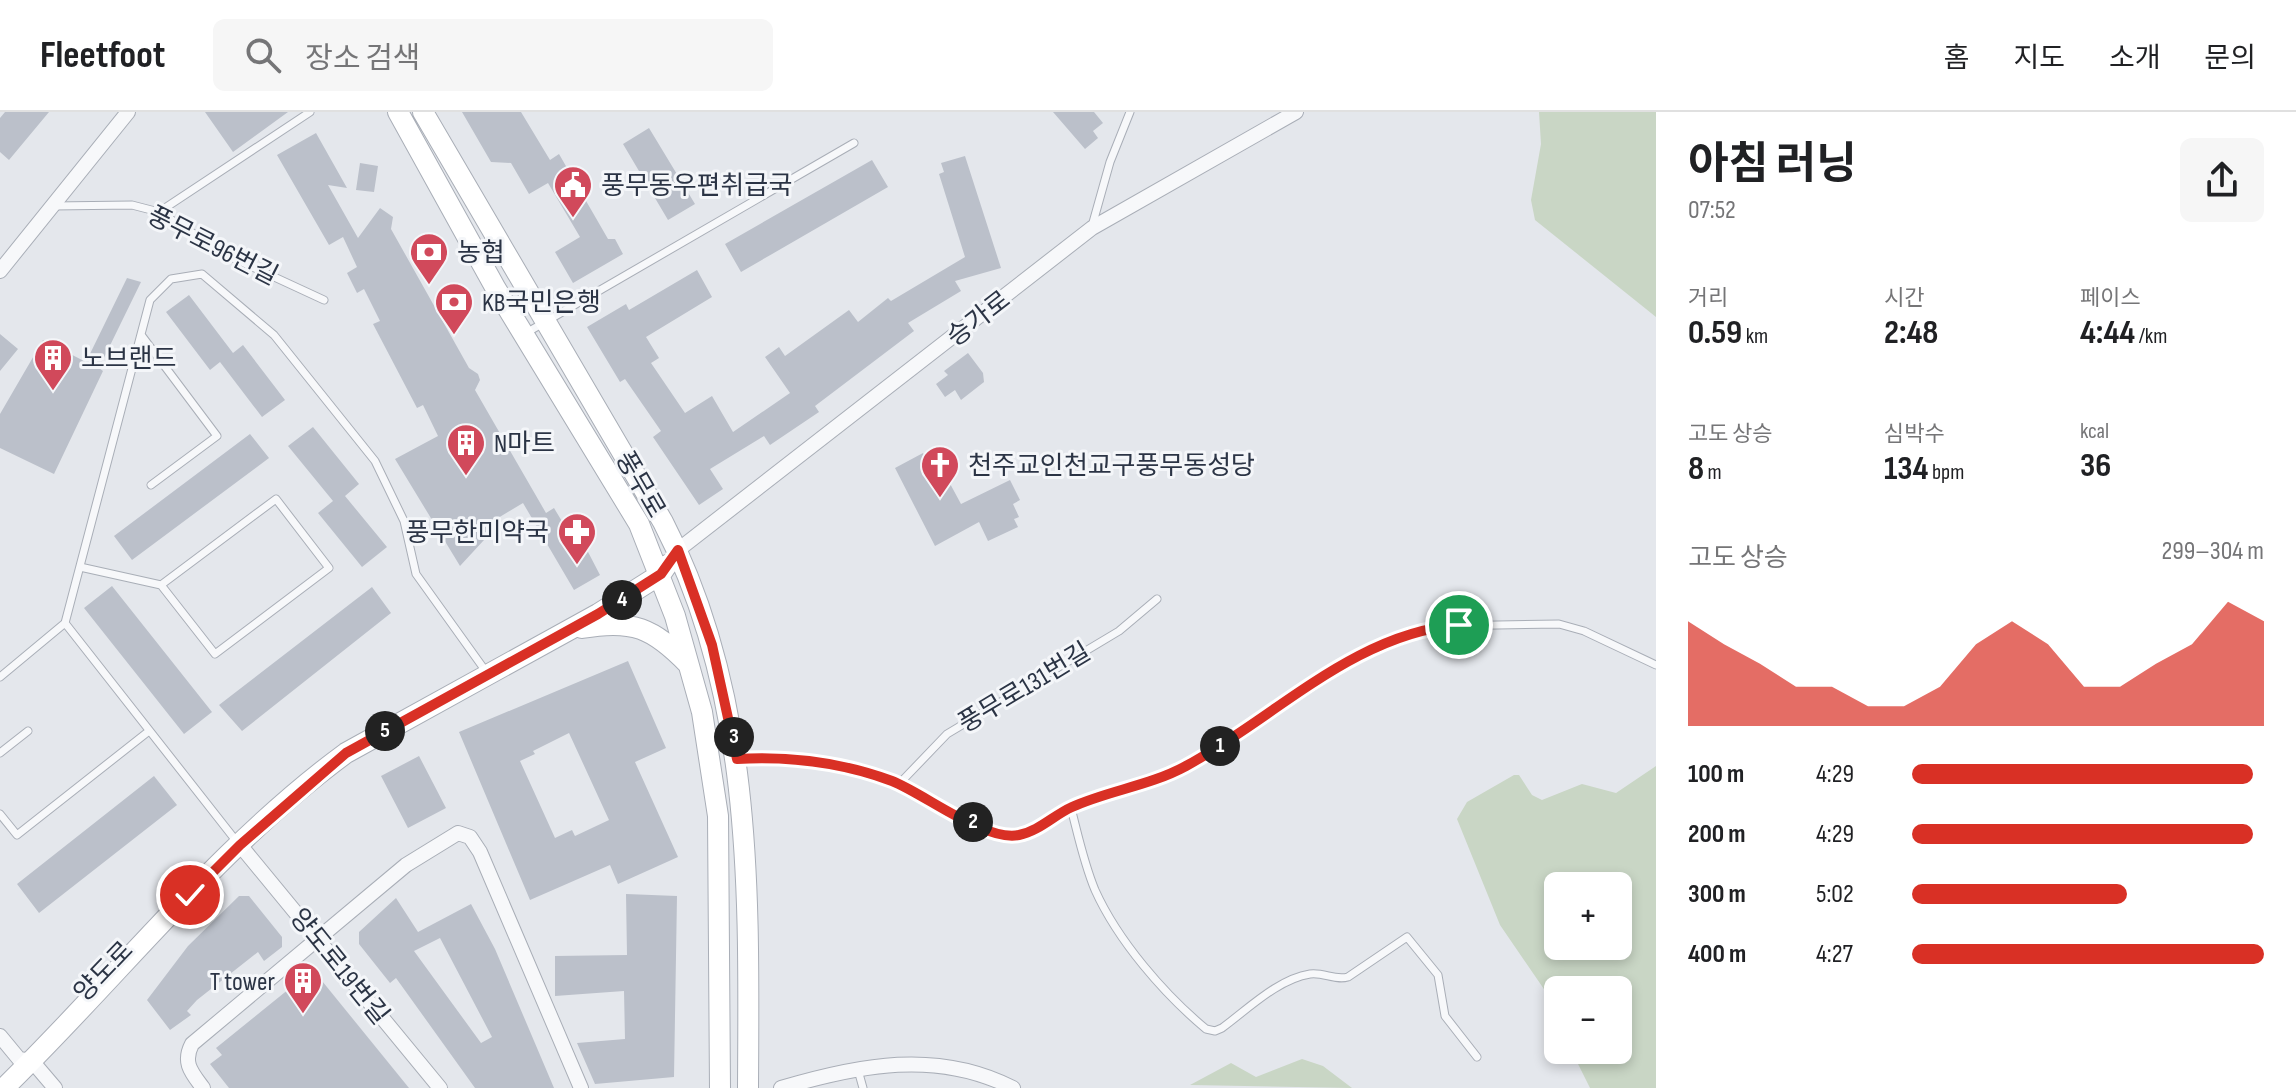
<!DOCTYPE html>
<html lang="ko">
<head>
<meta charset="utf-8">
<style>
	:root { --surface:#fff; --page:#f6f6f6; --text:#202124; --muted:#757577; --line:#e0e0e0; --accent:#d93025 }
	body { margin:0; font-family:"Sofia Sans Condensed","Noto Sans KR",sans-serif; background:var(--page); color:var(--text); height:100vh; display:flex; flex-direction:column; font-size:30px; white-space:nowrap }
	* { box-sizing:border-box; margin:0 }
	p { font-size:26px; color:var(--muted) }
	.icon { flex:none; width:44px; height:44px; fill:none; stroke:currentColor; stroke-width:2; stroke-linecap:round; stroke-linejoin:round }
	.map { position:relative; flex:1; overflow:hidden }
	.drawer { display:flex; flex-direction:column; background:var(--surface); width:640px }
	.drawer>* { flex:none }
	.controls { position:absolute; left:1544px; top:760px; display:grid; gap:16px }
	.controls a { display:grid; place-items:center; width:88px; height:88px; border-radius:12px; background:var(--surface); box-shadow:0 4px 12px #0003; font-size:40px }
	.pin { position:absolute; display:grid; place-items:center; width:68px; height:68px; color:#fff; margin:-34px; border:4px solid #fff; border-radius:50%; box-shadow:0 2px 8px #0007 }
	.km { position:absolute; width:40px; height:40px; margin:-20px; border-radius:50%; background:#222; color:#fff; font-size:22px; line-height:40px; text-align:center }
	.round { display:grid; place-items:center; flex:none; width:84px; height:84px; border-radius:12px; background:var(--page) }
	.summary { display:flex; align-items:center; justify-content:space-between; height:136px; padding:0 32px }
	h1 { font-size:44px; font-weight:700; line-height:60px }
	.stats { display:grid; grid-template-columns:repeat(3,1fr); gap:12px; height:136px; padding:8px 32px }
	.stats div { display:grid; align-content:center }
	.stats b { font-size:34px; font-weight:700 }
	.stats small { font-size:22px; font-weight:400 }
	.stats p { font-size:22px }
	.chart { height:224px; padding:16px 32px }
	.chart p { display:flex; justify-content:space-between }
	.chart svg { width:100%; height:144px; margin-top:8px; fill:var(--accent); opacity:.7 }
	ul { padding:0 32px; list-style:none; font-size:26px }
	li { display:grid; grid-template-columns:128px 96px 1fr; align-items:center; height:60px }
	li i { height:20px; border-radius:10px; background:var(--accent) }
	header { display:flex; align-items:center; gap:48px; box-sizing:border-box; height:112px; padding:0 40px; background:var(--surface); border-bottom:2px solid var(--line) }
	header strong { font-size:38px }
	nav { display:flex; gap:44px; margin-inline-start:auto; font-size:28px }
	.search { width:560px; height:72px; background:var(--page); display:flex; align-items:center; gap:20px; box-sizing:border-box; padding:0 28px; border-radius:12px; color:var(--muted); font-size:30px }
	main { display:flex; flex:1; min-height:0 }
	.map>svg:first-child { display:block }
	.green { fill:#c9d6c5; fill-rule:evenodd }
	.building { fill:#bbc0ca; fill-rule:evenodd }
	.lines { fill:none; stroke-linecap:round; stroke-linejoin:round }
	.lane-casing { stroke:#a9aeb7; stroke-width:9 }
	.street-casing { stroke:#a9aeb7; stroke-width:16 }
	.secondary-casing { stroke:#a9aeb7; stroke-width:22 }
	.lane { stroke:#f7f8fa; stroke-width:7 }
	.street { stroke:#f7f8fa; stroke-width:14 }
	.secondary { stroke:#fff; stroke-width:20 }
	.route-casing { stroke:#fff; stroke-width:16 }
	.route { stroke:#d93025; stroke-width:10 }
	.labels { text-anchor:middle; stroke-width:6; stroke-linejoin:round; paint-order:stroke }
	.poi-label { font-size:26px; fill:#2b3445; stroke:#f4f6f9; text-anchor:start }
	.street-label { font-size:26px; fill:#2b3445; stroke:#f4f6f9 }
</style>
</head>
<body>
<header>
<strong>Fleetfoot</strong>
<div class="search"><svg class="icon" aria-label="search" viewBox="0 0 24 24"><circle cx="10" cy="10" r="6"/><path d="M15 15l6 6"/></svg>장소 검색</div>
<nav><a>홈</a><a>지도</a><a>소개</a><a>문의</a></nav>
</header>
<main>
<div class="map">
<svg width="1656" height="976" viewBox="0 0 1656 976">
	<rect width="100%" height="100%" fill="#e4e7ec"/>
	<path class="green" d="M 1539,0 L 1656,0 L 1656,205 L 1535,108 L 1531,88 L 1541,32 Z
		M 1656,654 L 1656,976 L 1590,976 L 1571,938 L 1618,938 L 1618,878 L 1558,878 L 1558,905 L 1548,883 L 1500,813 L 1457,707 L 1467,690 L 1514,663 L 1519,663 L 1532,683 L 1542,688 L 1582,672 L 1616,681 ZM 1618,774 L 1618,834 L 1558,834 L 1558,774 Z
		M 1302,947 L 1323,954 L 1352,976 L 1190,973 L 1231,951 L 1256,965 Z"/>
	<path class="building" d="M 5,0 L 49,0 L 9,48 L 0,40 L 0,6 Z
		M 205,0 L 288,0 L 233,40 Z
		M 462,0 L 521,0 L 550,48 L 559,42 L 608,127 L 615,127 L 623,142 L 573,171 L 555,140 L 580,125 L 548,71 L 529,82 L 511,51 L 491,50 Z
		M 1053,0 L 1094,0 L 1103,11 L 1093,19 L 1098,26 L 1085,37 Z
		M 649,16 L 695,92 L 668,108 L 623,32 Z
		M 316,21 L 347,76 L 328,73 L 358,126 L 380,96 L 393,105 L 391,117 L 469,256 L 478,262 L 480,268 L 475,278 L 546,401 L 554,396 L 581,441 L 587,438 L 600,463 L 574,478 L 523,391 L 493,409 L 496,415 L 460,454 L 395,347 L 438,324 L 423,293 L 417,296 L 373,212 L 380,209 L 364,177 L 357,181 L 347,161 L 357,155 L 343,125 L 329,133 L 277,43 Z
		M 965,44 L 1001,156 L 955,169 L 961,179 L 908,211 L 914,219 L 815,294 L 819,300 L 770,333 L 764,324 L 710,357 L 723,377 L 699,393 L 653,325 L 661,319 L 625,267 L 620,270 L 587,215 L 626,192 L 629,198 L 697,158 L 712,185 L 646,225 L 659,246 L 651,251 L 685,301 L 712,284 L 733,320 L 790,281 L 765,245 L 779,235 L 785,244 L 849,198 L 858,210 L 888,186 L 891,189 L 965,145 L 939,62 L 944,60 L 941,51 Z
		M 872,48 L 888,75 L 741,160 L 725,132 Z
		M 360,51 L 378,54 L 374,80 L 356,78 Z
		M 127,166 L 141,170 L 99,256 L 103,259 L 54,362 L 0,336 L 0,302 L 43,228 L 86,250 Z
		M 189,183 L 233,241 L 243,233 L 285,288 L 262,305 L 220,250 L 210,258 L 166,200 Z
		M 0,222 L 18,237 L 0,259 Z
		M 968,241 L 983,261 L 984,270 L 961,288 L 955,278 L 945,285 L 936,272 L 948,263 L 944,259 Z
		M 313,315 L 359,372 L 345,384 L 387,435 L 362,455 L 318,401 L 333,389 L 288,334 Z
		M 250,322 L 269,346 L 132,448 L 114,424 Z
		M 923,341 L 926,347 L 934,342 L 961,392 L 1010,368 L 1020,388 L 1013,392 L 1019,405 L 1014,407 L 1018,415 L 988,429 L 979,410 L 935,434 L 895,356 Z
		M 112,474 L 212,600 L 184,622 L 84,496 Z
		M 372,475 L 391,501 L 242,619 L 219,593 Z
		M 628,549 L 666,636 L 635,650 L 678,745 L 618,772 L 610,753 L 530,788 L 459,620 ZM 569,621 L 609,708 L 575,724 L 572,718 L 555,726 L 520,649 L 535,642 L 533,639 Z
		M 419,644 L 446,696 L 408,716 L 381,664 Z
		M 154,664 L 177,693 L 39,801 L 17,772 Z
		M 626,782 L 677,784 L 674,965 L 595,972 L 577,931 L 625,927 L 624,879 L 555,884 L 555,844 L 627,843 Z
		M 239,784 L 249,784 L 282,825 L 282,835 L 264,849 L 258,840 L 197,888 L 187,899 L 191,903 L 170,918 L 147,888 L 188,834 Z
		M 396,786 L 418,820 L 471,792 L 495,837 L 554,976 L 475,976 L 396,866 L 390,871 L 359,832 L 359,820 ZM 440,826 L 492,925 L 481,931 L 414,839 Z
		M 305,864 L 310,871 L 318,864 L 409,976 L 229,976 L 210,952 L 222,943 L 216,936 Z"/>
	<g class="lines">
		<g class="lane-casing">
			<path id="lane" d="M 53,94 L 132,93 L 159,100 L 231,145 L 324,188
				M 159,100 L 310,0
				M 1092,114 L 1110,50 L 1130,0
				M 526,221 L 854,31
				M 142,224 L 217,324 L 151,373
				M 80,455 L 161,473 L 276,387 L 329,456 L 215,542 L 161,473
				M 65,511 L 237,730
				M 0,565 L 65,511 L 150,188 L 171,167 L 202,162 L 274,223 L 375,349 L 404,409 L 416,462 L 487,561
				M 0,641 L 28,619
				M 737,647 L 791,645 L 835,652 L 892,669 L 990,719 L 1009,725 L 1030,720 L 1082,691 L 1161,666 L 1217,636 L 1364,542 L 1441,514 L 1559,512 L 1584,519 L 1656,553
				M 899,672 L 947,622 L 1119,519 L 1157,487
				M 1071,696 C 1078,723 1084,752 1095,778 C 1118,829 1164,882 1206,917 L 1215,919 L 1222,916 C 1248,897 1278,867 1310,862 C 1324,860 1335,869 1348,865 L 1407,825 L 1438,863 L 1445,904 L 1477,945
				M 0,702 L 17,723 L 149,619
				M 858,958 L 863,976"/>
		</g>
		<g class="street-casing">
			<path id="street" d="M 0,159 L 128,0
				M 678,438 L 1092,116 L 1296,0
				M 240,733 L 440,976
				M 0,924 L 19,947 L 32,949 L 55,976
				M 203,976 C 192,961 182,951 192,932 L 406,753 L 458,721 L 470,725 L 480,740 L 581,976
				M 781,976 C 859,953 937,937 1013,976"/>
		</g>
		<g class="secondary-casing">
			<path id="secondary" d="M 398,0 L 496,177 L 639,412 L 675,504 L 702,600 L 718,704 L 720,976
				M 423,0 L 663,410 C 754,586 749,783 748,976
				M 582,516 C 633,507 653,516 688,552
				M 4,976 C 118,865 218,735 346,641 L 598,502 L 661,462 L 667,453"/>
		</g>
		<use href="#lane" class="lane"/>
		<use href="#street" class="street"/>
		<use href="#secondary" class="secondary"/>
	</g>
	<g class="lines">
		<g class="route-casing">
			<path id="route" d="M 190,783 L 240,733 L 346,641 L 598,502 L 661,462 L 678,438 L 712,533 L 737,647 C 791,644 841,650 892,669 C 925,682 985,730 1019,723 C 1039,719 1054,703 1072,695 C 1110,678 1149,674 1186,654 C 1273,607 1356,520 1459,513"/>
		</g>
		<use href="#route" class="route"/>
	</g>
	<defs>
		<g id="civic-pin" transform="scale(2)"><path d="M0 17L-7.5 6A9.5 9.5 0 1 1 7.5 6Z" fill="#d1495b" stroke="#f4f6f9"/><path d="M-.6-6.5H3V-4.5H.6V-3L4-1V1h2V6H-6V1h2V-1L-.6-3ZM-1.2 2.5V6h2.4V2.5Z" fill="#fff"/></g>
		<g id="bank-pin" transform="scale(2)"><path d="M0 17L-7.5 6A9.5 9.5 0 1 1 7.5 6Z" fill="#d1495b" stroke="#f4f6f9"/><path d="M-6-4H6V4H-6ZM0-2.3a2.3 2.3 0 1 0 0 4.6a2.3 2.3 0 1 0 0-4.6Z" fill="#fff"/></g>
		<g id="building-pin" transform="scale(2)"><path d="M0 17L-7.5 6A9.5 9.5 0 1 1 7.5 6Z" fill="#d1495b" stroke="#f4f6f9"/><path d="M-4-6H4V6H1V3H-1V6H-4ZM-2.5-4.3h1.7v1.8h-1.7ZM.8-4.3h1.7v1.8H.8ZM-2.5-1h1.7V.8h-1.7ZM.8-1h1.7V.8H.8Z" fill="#fff"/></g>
		<g id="church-pin" transform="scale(2)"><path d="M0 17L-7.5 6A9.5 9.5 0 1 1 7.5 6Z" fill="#d1495b" stroke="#f4f6f9"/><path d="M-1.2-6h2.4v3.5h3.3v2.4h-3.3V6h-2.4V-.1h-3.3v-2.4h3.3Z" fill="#fff"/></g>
		<g id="pharmacy-pin" transform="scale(2)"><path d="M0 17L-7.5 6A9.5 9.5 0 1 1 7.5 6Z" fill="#d1495b" stroke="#f4f6f9"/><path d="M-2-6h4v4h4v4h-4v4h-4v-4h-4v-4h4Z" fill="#fff"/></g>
	</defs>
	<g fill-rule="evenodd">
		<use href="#civic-pin" x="573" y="73"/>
		<use href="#bank-pin" x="429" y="140"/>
		<use href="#bank-pin" x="454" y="190"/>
		<use href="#building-pin" x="53" y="246"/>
		<use href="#building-pin" x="466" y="331"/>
		<use href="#church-pin" x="940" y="353"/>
		<use href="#pharmacy-pin" x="577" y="420"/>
		<use href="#building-pin" x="303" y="869"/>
	</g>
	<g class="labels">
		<g class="poi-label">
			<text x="601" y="82">풍무동우편취급국</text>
			<text x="457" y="149">농협</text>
			<text x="482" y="199">KB국민은행</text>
			<text x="81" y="255">노브랜드</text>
			<text x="494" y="340">N마트</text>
			<text x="968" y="362">천주교인천교구풍무동성당</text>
			<text x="549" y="429" text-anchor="end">풍무한미약국</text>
			<text x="275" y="878" text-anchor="end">T tower</text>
		</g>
		<g class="street-label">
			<text transform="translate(213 133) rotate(27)" y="9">풍무로96번길</text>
			<text transform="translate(978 206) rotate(-38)" y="9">승가로</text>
			<text transform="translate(641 372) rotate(60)" y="9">풍무로</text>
			<text transform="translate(1024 575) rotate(-31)" y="9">풍무로131번길</text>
			<text transform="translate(340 854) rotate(51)" y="9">양도로19번길</text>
			<text transform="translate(103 859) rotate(-46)" y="9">양도로</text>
		</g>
	</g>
</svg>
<div class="controls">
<a>+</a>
<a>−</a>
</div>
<div class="pin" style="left:1459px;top:513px;background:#1e9e55"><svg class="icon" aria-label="arrive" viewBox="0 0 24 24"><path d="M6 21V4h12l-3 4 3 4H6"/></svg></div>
<div class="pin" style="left:190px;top:783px;background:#d93025"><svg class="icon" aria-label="check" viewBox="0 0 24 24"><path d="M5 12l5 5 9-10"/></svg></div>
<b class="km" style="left:1220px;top:634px">1</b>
<b class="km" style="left:973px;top:710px">2</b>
<b class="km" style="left:734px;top:625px">3</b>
<b class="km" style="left:622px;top:488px">4</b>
<b class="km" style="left:385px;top:619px">5</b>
</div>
<section class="drawer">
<div class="summary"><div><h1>아침 러닝</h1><p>07:52</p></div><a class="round"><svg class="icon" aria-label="share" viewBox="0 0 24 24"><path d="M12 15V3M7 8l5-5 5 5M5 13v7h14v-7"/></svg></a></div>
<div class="stats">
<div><p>거리</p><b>0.59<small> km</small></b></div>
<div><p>시간</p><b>2:48</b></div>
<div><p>페이스</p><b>4:44<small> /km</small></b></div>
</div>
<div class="stats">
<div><p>고도 상승</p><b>8<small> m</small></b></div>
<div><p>심박수</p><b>134<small> bpm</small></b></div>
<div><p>kcal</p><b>36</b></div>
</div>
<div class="chart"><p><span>고도 상승</span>299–304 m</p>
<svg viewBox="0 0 160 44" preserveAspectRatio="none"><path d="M0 44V12L10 19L20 25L30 32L40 32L50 38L60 38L70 32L80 19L90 12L100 19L110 32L120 32L130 25L140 19L150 6L160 12V44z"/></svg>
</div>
<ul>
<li><b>100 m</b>4:29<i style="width:97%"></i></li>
<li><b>200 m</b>4:29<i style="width:97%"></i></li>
<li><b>300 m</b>5:02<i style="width:61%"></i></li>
<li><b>400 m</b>4:27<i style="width:100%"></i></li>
</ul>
</section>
</main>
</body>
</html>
